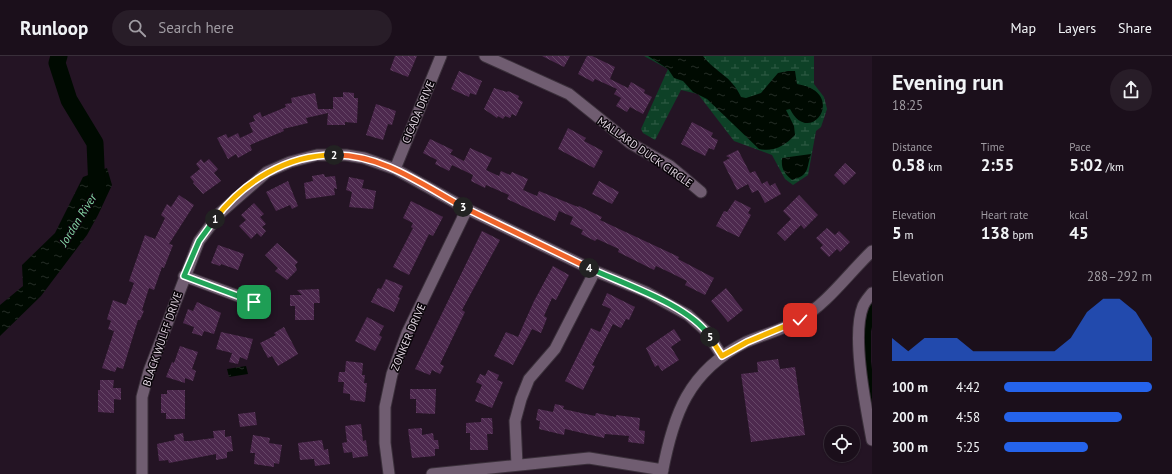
<!DOCTYPE html>
<html lang="en">
<head>
<meta charset="utf-8">
<style>
	:root { --surface:#1b0f1b; --page:#281d28; --text:#f1f3f6; --muted:#a09ca3; --line:#392f3a; --accent:#2563eb }
	body { margin:0; font-family:"PT Sans",sans-serif; background:var(--page); color:var(--text); height:100vh; display:flex; flex-direction:column; font-size:15px; white-space:nowrap }
	* { box-sizing:border-box; margin:0 }
	p { font-size:13px; color:var(--muted) }
	.icon { flex:none; width:22px; height:22px; fill:none; stroke:currentColor; stroke-width:2; stroke-linecap:round; stroke-linejoin:round }
	.map { position:relative; flex:1; overflow:hidden }
	.panel { display:flex; flex-direction:column; background:var(--surface); width:300px }
	.panel>* { flex:none }
	.tools { position:absolute; left:824px; top:370px; display:grid; gap:8px }
	.tools a { display:grid; place-items:center; width:36px; height:36px; border-radius:50%; background:var(--surface); box-shadow:0 1px 3px #0004,0 0 0 1px var(--line); font-size:20px }
	.pin { position:absolute; display:grid; place-items:center; width:34px; height:34px; color:#fff; margin:-17px; border-radius:8px; box-shadow:0 2px 6px #0006 }
	.km { position:absolute; width:20px; height:20px; margin:-10px; border-radius:50%; background:#222; color:#fff; font-size:11px; line-height:20px; text-align:center }
	.round { display:grid; place-items:center; flex:none; width:42px; height:42px; border-radius:21px; background:var(--page) }
	.overview { display:flex; align-items:center; justify-content:space-between; height:68px; padding:0 20px }
	h1 { font-size:22px; font-weight:700; line-height:30px }
	.figures { display:grid; grid-template-columns:repeat(3,1fr); gap:6px; height:68px; padding:4px 20px }
	.figures div { display:grid; align-content:center }
	.figures b { font-size:17px; font-weight:700 }
	.figures small { font-size:11px; font-weight:400 }
	.figures p { font-size:11px }
	.chart { height:112px; padding:8px 20px }
	.chart p { display:flex; justify-content:space-between }
	.chart svg { width:100%; height:72px; margin-top:4px; fill:var(--accent); opacity:.7 }
	ul { padding:0 20px; list-style:none; font-size:13px }
	li { display:grid; grid-template-columns:64px 48px 1fr; align-items:center; height:30px }
	li i { height:10px; border-radius:5px; background:var(--accent) }
	header { display:flex; align-items:center; gap:24px; box-sizing:border-box; height:56px; padding:0 20px; background:var(--surface); border-bottom:1px solid var(--line) }
	header strong { font-size:19px }
	nav { display:flex; gap:22px; margin-inline-start:auto; font-size:14px }
	.search { width:280px; height:36px; background:var(--page); display:flex; align-items:center; gap:10px; box-sizing:border-box; padding:0 14px; border-radius:22px; color:var(--muted); font-size:15px }
	main { display:flex; flex:1; min-height:0 }
	.map>svg:first-child { display:block }
	.wetland { fill:url(#wetland-marsh) }
	.water { fill:url(#water-ripples) }
	.lines { fill:none; stroke-linecap:round; stroke-linejoin:round }
	.canal { stroke:#000a01; stroke-width:10 }
	.river { stroke:#000a01; stroke-width:17 }
	.building { fill:url(#building-back-hatch) }
	.minor-casing { stroke:#3b303b; stroke-width:13 }
	.minor { stroke:#705d71; stroke-width:11 }
	.split-1-casing { stroke:#fff; stroke-width:8 }
	.split-2-casing { stroke:#fff; stroke-width:8 }
	.split-3-casing { stroke:#fff; stroke-width:8 }
	.split-4-casing { stroke:#fff; stroke-width:8 }
	.split-5-casing { stroke:#fff; stroke-width:8 }
	.split-6-casing { stroke:#fff; stroke-width:8 }
	.split-1 { stroke:#22a559; stroke-width:5 }
	.split-2 { stroke:#f5b400; stroke-width:5 }
	.split-3 { stroke:#f0652b; stroke-width:5 }
	.split-4 { stroke:#f0652b; stroke-width:5 }
	.split-5 { stroke:#22a559; stroke-width:5 }
	.split-6 { stroke:#f5b400; stroke-width:5 }
	.labels { text-anchor:middle; stroke-width:3; stroke-linejoin:round; paint-order:stroke }
	.street-label { font-size:11px; fill:#dfd4df; stroke:#090409 }
	.water-label { font-size:12px; font-style:italic; fill:#85d8a6; stroke:#090409 }
</style>
</head>
<body>
<header>
<strong>Runloop</strong>
<div class="search"><svg class="icon" aria-label="search" viewBox="0 0 24 24"><circle cx="10" cy="10" r="6"/><path d="M15 15l6 6"/></svg>Search here</div>
<nav><a>Map</a><a>Layers</a><a>Share</a></nav>
</header>
<main>
<div class="map">
<svg width="872" height="418" viewBox="0 0 872 418">
	<defs>
		<pattern id="wetland-marsh" width="20" height="14" patternUnits="userSpaceOnUse"><rect width="20" height="14" fill="#0e4127"/><path d="M1 5h8M5 5V1M11 12h8M15 12V8" fill="none" stroke="#315c46"/></pattern>
		<pattern id="water-ripples" width="26" height="14" patternUnits="userSpaceOnUse"><rect width="26" height="14" fill="#000a01"/><path d="M2 4q2-2 4 0t4 0M15 11q2-2 4 0t4 0" fill="none" stroke="#252d26"/></pattern>
		<pattern id="building-back-hatch" width="6" height="6" patternUnits="userSpaceOnUse"><rect width="6" height="6" fill="#4d294e"/><path d="M-1 5l2 2M0 0l6 6M5-1l2 2" fill="none" stroke="#664767"/></pattern>
	</defs>
	<rect width="100%" height="100%" fill="#241424"/>
	<path class="wetland" d="M 644,0 L 814,0 L 814,28 L 824,41 L 827,53 L 821,71 L 816,75 L 808,119 L 793,129 L 785,123 L 772,99 L 734,85 L 698,38 L 681,34 L 655,84 L 643,77 L 641,73 L 668,13 Z"/>
	<path class="water" d="M 648,0 L 703,0 C 716,17 731,19 741,41 L 746,42 L 761,37 L 778,17 L 788,15 L 795,15 L 797,28 C 849,36 810,93 790,53 L 786,54 L 794,70 L 795,79 C 784,90 775,96 759,93 L 707,43 L 693,36 L 683,25 L 674,22 L 668,13 Z
		M 811,98 C 806,113 810,119 792,124 C 784,117 781,113 782,102 Z
		M 107,112 L 112,129 L 98,159 L 87,179 L 41,240 L 0,280 L 0,249 L 23,230 L 22,209 L 55,177 L 83,121 Z
		M 246,310 L 248,318 L 229,321 L 227,313 Z"/>
	<g class="lines">
		<path class="canal" d="M 872,247 L 866,275 L 866,306 L 872,353"/>
		<path class="river" d="M 59,0 L 57,7 L 69,44 L 95,87 L 97,133 L 94,138"/>
	</g>
	<path class="building" d="M 395,0 L 417,0 L 408,21 L 390,14 Z
		M 542,0 L 570,0 L 564,11 Z
		M 587,0 L 592,0 L 615,11 L 610,23 L 628,32 L 631,26 L 645,34 L 644,37 L 652,41 L 643,58 L 630,51 L 627,56 L 616,50 L 621,42 L 614,38 L 617,33 L 595,23 L 593,26 L 578,18 Z
		M 459,15 L 482,25 L 476,39 L 470,37 L 469,41 L 451,33 Z
		M 494,32 L 507,36 L 508,35 L 519,40 L 518,43 L 523,46 L 516,60 L 512,58 L 510,62 L 505,60 L 503,63 L 498,60 L 497,62 L 484,53 Z
		M 343,36 L 354,37 L 354,42 L 358,42 L 357,67 L 345,66 L 345,69 L 327,69 L 328,57 L 306,62 L 308,67 L 283,73 L 284,75 L 250,89 L 252,94 L 238,102 L 236,98 L 228,103 L 217,82 L 226,78 L 228,82 L 238,77 L 240,82 L 253,76 L 249,67 L 255,65 L 253,60 L 260,56 L 262,61 L 286,51 L 285,48 L 292,47 L 291,42 L 315,37 L 318,53 L 333,53 L 333,41 L 343,41 Z
		M 376,48 L 396,55 L 392,69 L 388,68 L 383,84 L 366,79 Z
		M 692,66 L 713,77 L 711,81 L 718,84 L 714,94 L 709,92 L 705,100 L 681,88 Z
		M 568,72 L 586,82 L 584,85 L 603,95 L 594,112 L 558,93 Z
		M 430,83 L 453,94 L 450,98 L 464,105 L 470,92 L 492,102 L 486,114 L 499,120 L 501,115 L 510,119 L 512,116 L 528,123 L 523,134 L 537,140 L 539,135 L 578,151 L 579,150 L 602,161 L 600,164 L 679,201 L 678,203 L 714,222 L 705,239 L 685,229 L 687,225 L 671,217 L 656,210 L 654,214 L 618,196 L 619,193 L 597,183 L 595,185 L 581,178 L 583,174 L 570,168 L 573,161 L 559,155 L 555,165 L 507,143 L 509,139 L 486,129 L 485,132 L 471,125 L 473,119 L 452,109 L 449,115 L 435,108 L 437,104 L 423,97 Z
		M 738,94 L 750,117 L 755,115 L 762,128 L 767,125 L 770,130 L 775,127 L 781,138 L 765,147 L 758,134 L 752,137 L 748,128 L 737,134 L 723,106 L 730,102 L 726,100 Z
		M 201,103 L 204,107 L 209,103 L 218,113 L 214,117 L 221,125 L 203,138 L 193,127 L 194,126 L 190,121 L 200,113 L 196,108 Z
		M 845,107 L 856,117 L 844,129 L 834,119 Z
		M 324,118 L 325,121 L 335,120 L 337,133 L 334,132 L 335,139 L 306,143 L 304,127 L 313,125 L 312,120 Z
		M 349,121 L 364,124 L 362,132 L 376,135 L 373,153 L 349,151 L 352,136 L 346,134 Z
		M 288,125 L 298,150 L 292,153 L 290,149 L 276,155 L 266,136 Z
		M 599,125 L 619,136 L 612,148 L 592,138 Z
		M 179,139 L 194,149 L 169,188 L 173,189 L 164,212 L 162,211 L 154,234 L 149,232 L 142,254 L 144,255 L 140,264 L 138,264 L 123,313 L 117,311 L 115,316 L 102,312 L 114,275 L 108,273 L 111,265 L 107,263 L 113,244 L 126,249 L 134,227 L 129,225 L 145,179 L 155,183 L 165,162 L 161,159 L 167,148 L 171,151 Z
		M 799,139 L 818,159 L 804,173 L 801,169 L 785,185 L 777,177 L 791,163 L 783,155 Z
		M 735,144 L 751,152 L 748,157 L 751,159 L 739,181 L 716,170 L 724,155 L 727,156 Z
		M 411,145 L 443,161 L 433,180 L 429,178 L 409,219 L 393,211 L 413,172 L 411,171 L 413,167 L 403,162 Z
		M 254,147 L 264,158 L 260,161 L 266,168 L 262,171 L 266,175 L 261,181 L 257,177 L 251,183 L 239,170 L 246,164 L 241,159 Z
		M 827,172 L 835,179 L 839,175 L 850,186 L 840,196 L 837,193 L 829,201 L 820,192 L 823,189 L 816,182 Z
		M 482,175 L 500,184 L 462,254 L 465,256 L 440,308 L 444,310 L 440,318 L 432,314 L 430,319 L 415,313 Z
		M 277,187 L 298,206 L 295,209 L 297,214 L 287,224 L 275,215 L 278,212 L 265,199 Z
		M 218,189 L 244,198 L 238,214 L 221,208 L 220,210 L 211,207 Z
		M 553,210 L 569,219 L 556,244 L 552,242 L 544,260 L 547,262 L 541,277 L 532,273 L 513,309 L 494,300 L 506,276 L 518,281 L 534,245 Z
		M 386,223 L 403,230 L 398,241 L 400,242 L 394,256 L 371,246 L 378,232 L 381,233 Z
		M 726,232 L 743,254 L 728,266 L 711,245 Z
		M 319,233 L 320,247 L 314,247 L 314,264 L 295,264 L 295,250 L 290,250 L 290,239 L 302,239 L 297,234 Z
		M 607,237 L 635,251 L 629,264 L 626,263 L 621,272 L 613,268 L 592,309 L 595,310 L 583,334 L 565,325 L 591,272 L 600,276 L 611,253 L 602,249 Z
		M 197,246 L 221,257 L 214,278 L 204,275 L 202,280 L 192,277 L 194,271 L 183,267 L 188,253 L 193,255 Z
		M 367,261 L 384,270 L 379,279 L 382,281 L 375,295 L 355,285 Z
		M 284,271 L 298,298 L 278,310 L 272,300 L 268,302 L 260,287 L 276,279 L 274,277 Z
		M 674,273 L 681,284 L 671,291 L 679,304 L 662,315 L 658,309 L 655,311 L 646,292 Z
		M 221,276 L 253,283 L 247,304 L 240,301 L 238,308 L 229,306 L 232,297 L 216,293 Z
		M 180,290 L 198,296 L 192,313 L 196,315 L 193,325 L 185,322 L 185,327 L 166,321 L 172,306 L 174,307 Z
		M 778,303 L 780,313 L 795,311 L 805,379 L 751,386 L 741,318 L 758,316 L 757,306 Z
		M 346,305 L 363,307 L 362,319 L 365,319 L 364,327 L 367,327 L 365,346 L 350,344 L 350,338 L 343,337 L 344,326 L 338,326 L 339,316 L 345,316 Z
		M 488,314 L 499,319 L 497,324 L 503,326 L 492,352 L 475,345 L 482,329 L 476,326 L 480,318 L 485,320 Z
		M 100,324 L 114,324 L 113,332 L 121,332 L 121,344 L 114,343 L 114,357 L 98,356 L 98,334 L 100,334 Z
		M 410,333 L 436,333 L 435,358 L 416,357 L 416,343 L 410,343 Z
		M 167,334 L 185,334 L 185,363 L 166,363 L 166,357 L 161,357 L 161,338 L 167,338 Z
		M 555,348 L 564,350 L 563,353 L 595,360 L 596,357 L 616,361 L 616,359 L 640,362 L 639,374 L 645,375 L 644,388 L 628,386 L 629,380 L 605,378 L 604,382 L 565,373 L 564,379 L 539,373 L 540,365 L 536,364 L 538,353 L 553,356 Z
		M 255,356 L 257,369 L 240,371 L 238,358 Z
		M 481,362 L 492,362 L 493,378 L 487,378 L 488,394 L 470,394 L 470,377 L 466,377 L 466,367 L 481,366 Z
		M 361,368 L 363,385 L 366,384 L 368,400 L 353,402 L 352,396 L 344,397 L 342,387 L 347,386 L 345,370 Z
		M 422,372 L 422,379 L 433,377 L 434,384 L 438,384 L 439,393 L 435,393 L 435,400 L 412,402 L 408,373 Z
		M 225,374 L 225,381 L 231,380 L 233,395 L 227,396 L 227,402 L 216,404 L 216,398 L 169,407 L 168,404 L 159,405 L 157,388 L 175,384 L 174,379 L 183,377 L 184,385 L 190,385 L 214,382 L 213,375 Z
		M 253,379 L 270,382 L 269,387 L 282,389 L 279,408 L 274,407 L 274,411 L 254,408 L 255,397 L 250,397 Z
		M 322,384 L 324,394 L 328,393 L 330,408 L 315,410 L 314,403 L 300,404 L 298,387 Z"/>
	<g class="lines">
		<g class="minor-casing">
			<path id="minor" d="M 485,0 L 569,38 L 630,87 L 670,110 L 701,136
				M 395,113 L 441,0
				M 184,220 L 254,246
				M 872,237 C 869,241 865,245 863,250 C 851,280 866,351 872,384
				M 517,409 L 515,365 L 521,343 L 529,323 L 555,293 L 595,215
				M 142,418 L 142,341 L 149,315 L 199,185 L 220,157 L 267,116 L 290,106 L 317,99 L 346,99 L 364,102 L 395,113 L 467,153 L 595,215 L 646,236 L 688,259 L 706,275 L 722,300
				M 389,418 L 385,387 L 385,351 L 392,318 L 407,277 L 467,153
				M 432,418 L 589,402 L 663,414
				M 662,418 C 673,359 688,315 746,286 C 764,278 783,274 799,264 C 828,247 848,218 872,195"/>
		</g>
		<use href="#minor" class="minor"/>
	</g>
	<g class="lines">
		<g class="split-1-casing">
			<path id="split-1" d="M 215,163 L 199,185 L 184,220 L 254,246"/>
		</g>
		<g class="split-2-casing">
			<path id="split-2" d="M 215,163 C 244,125 287,99 334,99"/>
		</g>
		<g class="split-3-casing">
			<path id="split-3" d="M 334,99 C 381,98 423,129 463,151"/>
		</g>
		<g class="split-4-casing">
			<path id="split-4" d="M 463,151 L 589,212"/>
		</g>
		<g class="split-5-casing">
			<path id="split-5" d="M 589,212 C 623,228 690,249 710,281"/>
		</g>
		<g class="split-6-casing">
			<path id="split-6" d="M 710,281 L 722,300 L 747,286 L 800,264"/>
		</g>
		<use href="#split-1" class="split-1"/>
		<use href="#split-2" class="split-2"/>
		<use href="#split-3" class="split-3"/>
		<use href="#split-4" class="split-4"/>
		<use href="#split-5" class="split-5"/>
		<use href="#split-6" class="split-6"/>
	</g>
	<g class="labels">
		<g class="street-label">
			<text transform="translate(418 56) rotate(-67)" y="4">CICADA DRIVE</text>
			<text transform="translate(645 96) rotate(35)" y="4">MALLARD DUCK CIRCLE</text>
			<text transform="translate(408 281) rotate(-67)" y="4">ZONKER DRIVE</text>
			<text transform="translate(162 283) rotate(-71)" y="4">BLACK WULFF DRIVE</text>
		</g>
		<g class="water-label">
			<text transform="translate(78 164) rotate(-58)" y="4">Jordan River</text>
		</g>
	</g>
</svg>
<div class="tools">
<a><svg class="icon" aria-label="locate" viewBox="0 0 24 24"><circle cx="12" cy="12" r="6"/><path d="M12 2v4M12 18v4M2 12h4M18 12h4"/></svg></a>
</div>
<div class="pin" style="left:254px;top:246px;background:#1e9e55"><svg class="icon" aria-label="arrive" viewBox="0 0 24 24"><path d="M6 21V4h12l-3 4 3 4H6"/></svg></div>
<div class="pin" style="left:800px;top:264px;background:#d93025"><svg class="icon" aria-label="check" viewBox="0 0 24 24"><path d="M5 12l5 5 9-10"/></svg></div>
<b class="km" style="left:215px;top:163px">1</b>
<b class="km" style="left:334px;top:99px">2</b>
<b class="km" style="left:463px;top:151px">3</b>
<b class="km" style="left:589px;top:212px">4</b>
<b class="km" style="left:710px;top:281px">5</b>
</div>
<section class="panel">
<div class="overview"><div><h1>Evening run</h1><p>18:25</p></div><a class="round"><svg class="icon" aria-label="share" viewBox="0 0 24 24"><path d="M12 15V3M7 8l5-5 5 5M5 13v7h14v-7"/></svg></a></div>
<div class="figures">
<div><p>Distance</p><b>0.58<small> km</small></b></div>
<div><p>Time</p><b>2:55</b></div>
<div><p>Pace</p><b>5:02<small> /km</small></b></div>
</div>
<div class="figures">
<div><p>Elevation</p><b>5<small> m</small></b></div>
<div><p>Heart rate</p><b>138<small> bpm</small></b></div>
<div><p>kcal</p><b>45</b></div>
</div>
<div class="chart"><p><span>Elevation</span>288–292 m</p>
<svg viewBox="0 0 160 44" preserveAspectRatio="none"><path d="M0 44V30L10 38L20 30L30 30L40 30L50 38L60 38L70 38L80 38L90 38L100 38L110 30L120 14L130 6L140 6L150 14L160 30V44z"/></svg>
</div>
<ul>
<li><b>100 m</b>4:42<i style="width:100%"></i></li>
<li><b>200 m</b>4:58<i style="width:80%"></i></li>
<li><b>300 m</b>5:25<i style="width:57%"></i></li>
</ul>
</section>
</main>
</body>
</html>
